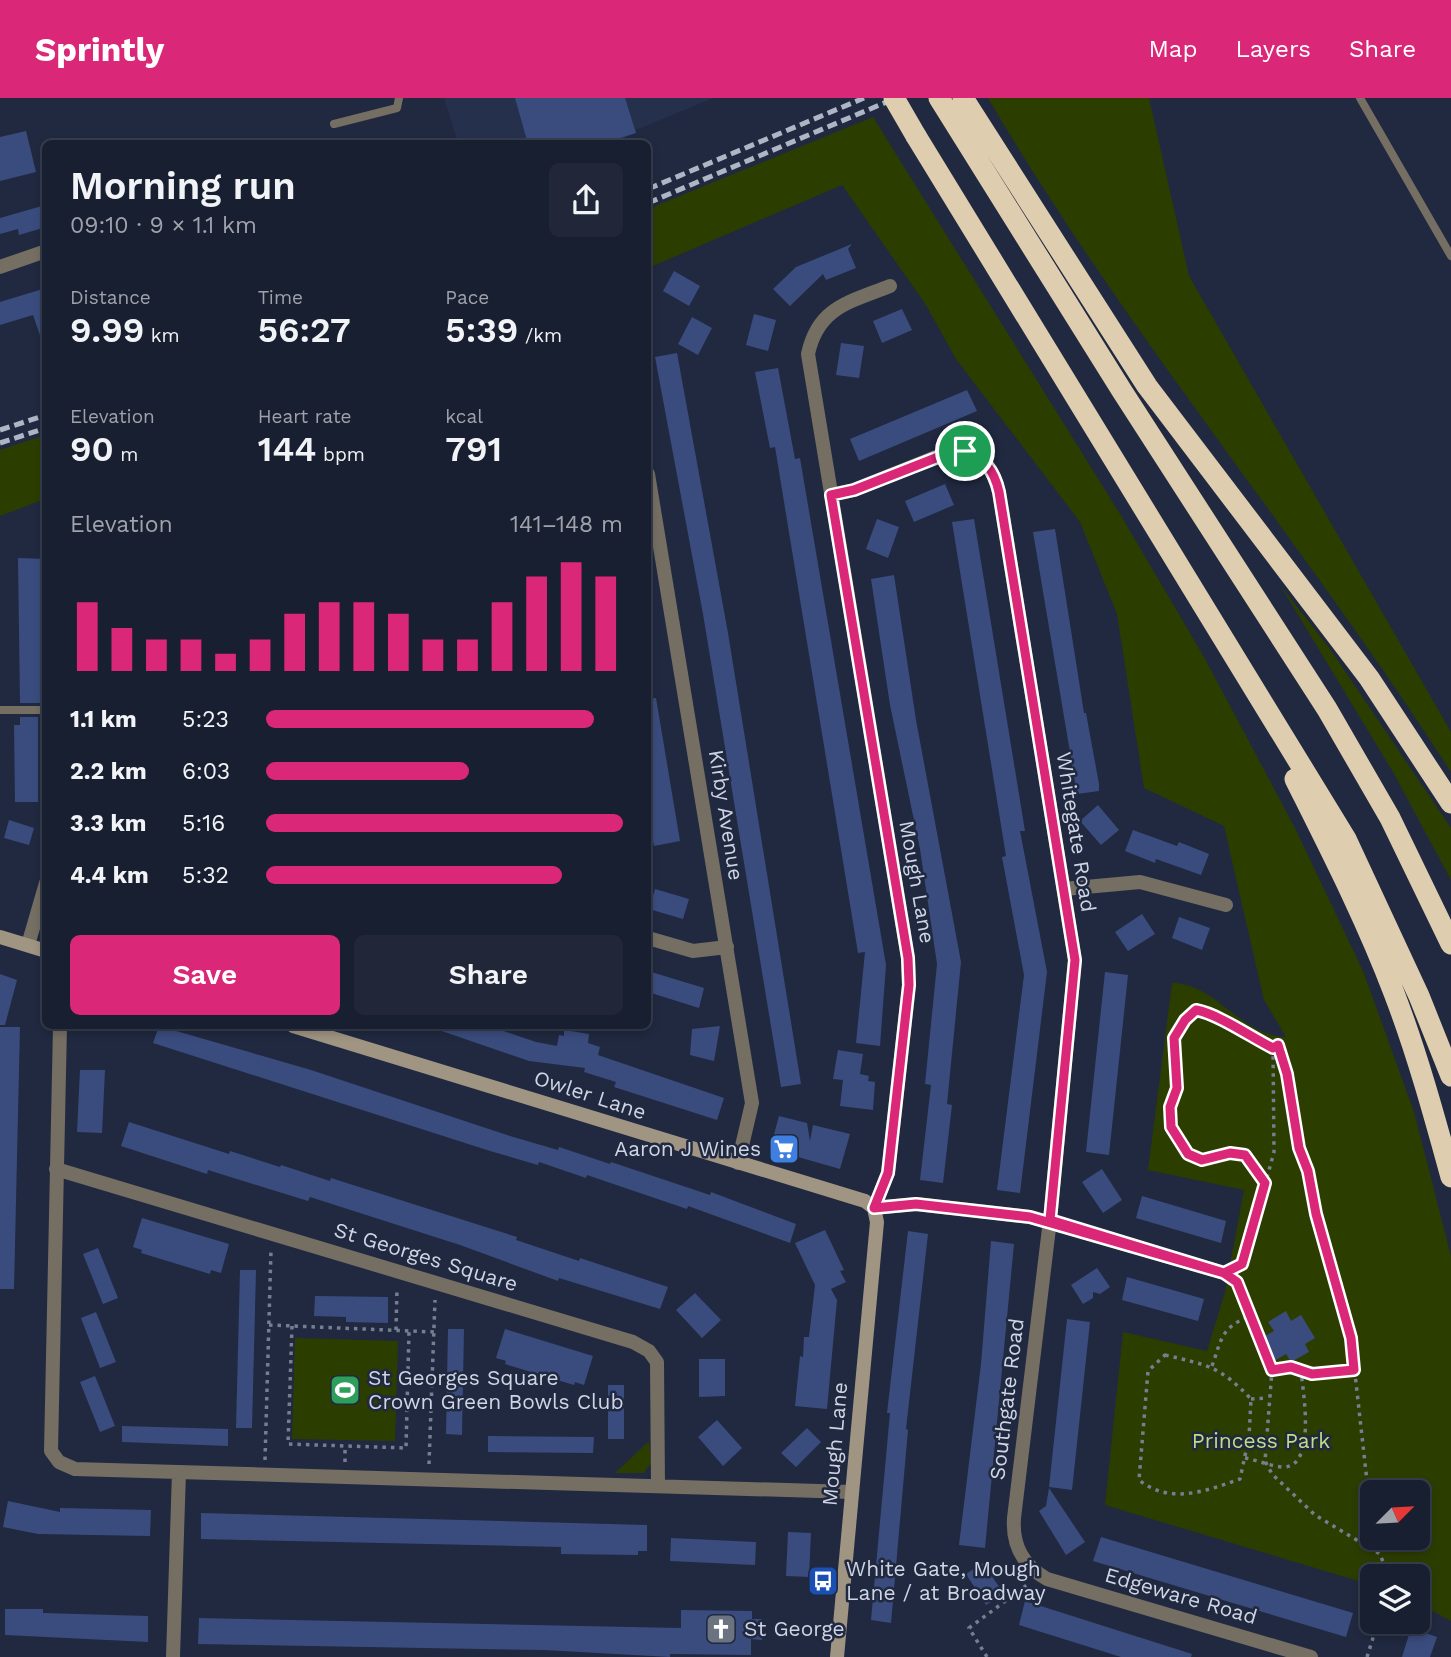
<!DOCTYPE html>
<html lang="en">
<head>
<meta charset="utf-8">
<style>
	:root { --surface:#181f30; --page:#212738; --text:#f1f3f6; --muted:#9fa2ab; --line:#363d4c; --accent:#db2777 }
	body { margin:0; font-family:"Work Sans",sans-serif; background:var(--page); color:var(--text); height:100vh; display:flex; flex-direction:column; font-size:26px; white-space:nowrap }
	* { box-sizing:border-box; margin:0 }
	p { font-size:23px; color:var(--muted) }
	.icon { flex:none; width:38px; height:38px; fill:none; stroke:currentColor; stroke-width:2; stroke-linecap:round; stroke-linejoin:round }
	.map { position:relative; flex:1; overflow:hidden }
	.panel { position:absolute; left:42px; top:42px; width:609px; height:889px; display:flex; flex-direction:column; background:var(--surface); border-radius:10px; box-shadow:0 4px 10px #0003,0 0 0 2px var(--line) }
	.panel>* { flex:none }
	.needle { width:46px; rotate:66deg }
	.fabs { position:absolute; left:1360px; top:1382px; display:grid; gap:14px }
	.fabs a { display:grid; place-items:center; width:70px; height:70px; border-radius:10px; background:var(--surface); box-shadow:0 4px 10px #0003,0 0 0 2px var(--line); font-size:35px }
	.pin { position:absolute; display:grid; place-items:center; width:60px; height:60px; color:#fff; margin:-30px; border:4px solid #fff; border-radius:50%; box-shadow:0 2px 7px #0007 }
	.round { display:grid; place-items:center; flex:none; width:74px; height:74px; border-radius:10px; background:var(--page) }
	.headline { display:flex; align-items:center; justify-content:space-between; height:119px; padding:0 28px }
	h1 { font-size:38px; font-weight:600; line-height:52px }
	.metrics { display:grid; grid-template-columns:repeat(3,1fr); gap:10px; height:119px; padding:7px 28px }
	.metrics div { display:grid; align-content:center }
	.metrics b { font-size:35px; font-weight:600 }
	.metrics small { font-size:19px; font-weight:400 }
	.metrics p { font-size:19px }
	.chart { height:196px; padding:14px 28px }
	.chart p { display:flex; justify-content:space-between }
	.chart svg { width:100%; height:126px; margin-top:7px; stroke:var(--accent); stroke-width:6 }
	.cta { display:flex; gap:14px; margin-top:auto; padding:14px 28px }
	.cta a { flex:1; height:80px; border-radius:10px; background:var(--accent); color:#fff; font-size:28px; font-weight:600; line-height:80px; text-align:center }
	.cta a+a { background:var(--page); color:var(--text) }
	ul { padding:0 28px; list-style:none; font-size:23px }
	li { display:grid; grid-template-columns:112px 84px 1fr; align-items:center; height:52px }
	li i { height:18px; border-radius:9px; background:var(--accent) }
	header { display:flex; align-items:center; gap:42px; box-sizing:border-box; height:98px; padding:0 35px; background:var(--accent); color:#fff }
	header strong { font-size:33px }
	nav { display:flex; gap:38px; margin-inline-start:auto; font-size:24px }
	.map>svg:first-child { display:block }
	.built { fill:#25304d }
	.green { fill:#2c3d00; fill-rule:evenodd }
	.building { fill:#3a4c7e }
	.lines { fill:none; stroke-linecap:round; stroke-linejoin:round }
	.path { stroke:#767e91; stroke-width:3.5; stroke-dasharray:3.5 5; stroke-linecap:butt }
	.lane { stroke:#756e62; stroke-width:8 }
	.street { stroke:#756e62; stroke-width:14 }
	.secondary { stroke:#a09482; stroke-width:14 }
	.highway { stroke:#dfcdb0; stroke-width:21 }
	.rail { stroke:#aeb6c6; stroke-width:5; stroke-dasharray:10 5; stroke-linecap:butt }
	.highway-bridge { stroke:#dfcdb0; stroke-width:21 }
	.route-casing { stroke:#fff; stroke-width:14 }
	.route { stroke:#db2777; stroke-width:9 }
	.labels { text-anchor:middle; stroke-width:5; stroke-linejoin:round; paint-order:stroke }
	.street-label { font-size:21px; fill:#ced5e4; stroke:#202940 }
	.poi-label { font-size:21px; fill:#ced5e4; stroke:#202940; text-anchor:start }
	.park-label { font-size:21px; fill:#bfdd87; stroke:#202940 }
</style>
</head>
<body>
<header>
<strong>Sprintly</strong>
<nav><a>Map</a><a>Layers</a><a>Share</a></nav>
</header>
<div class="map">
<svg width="1451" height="1559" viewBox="0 0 1451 1559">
	<rect width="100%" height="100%" fill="#202940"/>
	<path class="built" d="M 444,0 L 713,0 L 602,46 L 458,45 Z"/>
	<path class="green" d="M 988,0 L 1149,0 L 1189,178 L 1451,634 L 1451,674 C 1304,445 1126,235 988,0 Z
		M 873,19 L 1120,416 L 1204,559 L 1295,730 L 1363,873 L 1414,1014 L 1451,1158 L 1451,1523 L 1418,1505 L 1418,1479 L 1372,1479 L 1372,1487 L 1105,1407 L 1123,1234 L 1207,1253 L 1225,1194 L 1244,1092 L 1148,1072 L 1172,885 C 1216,885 1240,938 1286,939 L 1264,902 L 1224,728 L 1144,690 L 1117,516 L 1080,424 L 956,261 L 926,207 L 842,87 L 648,170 L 648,111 ZM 1372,1395 L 1418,1395 L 1418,1440 L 1372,1440 Z
		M 45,337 L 45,401 L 0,418 L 0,352 Z
		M 1280,487 L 1330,551 L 1451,730 L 1451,782 L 1393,674 Z
		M 295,1240 L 398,1243 L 395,1343 L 292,1341 Z
		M 649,1343 L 651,1365 L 644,1375 L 615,1375 Z"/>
	<path class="building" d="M 515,0 L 625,0 L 636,35 L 603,46 L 528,46 Z
		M 26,33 L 36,74 L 0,83 L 0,39 Z
		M 42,108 L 46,129 L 19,137 L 18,131 L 0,136 L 0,120 Z
		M 852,146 L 848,151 L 856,170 L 826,182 L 823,176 L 790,208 L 773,191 L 796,169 Z
		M 674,173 L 700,188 L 689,208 L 663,193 Z
		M 46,190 L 46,246 L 43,246 L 33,217 L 0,227 L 0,204 Z
		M 902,211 L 912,232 L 882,245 L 873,223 Z
		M 754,216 L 776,222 L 768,253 L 746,247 Z
		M 692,219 L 712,230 L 698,257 L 678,246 Z
		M 841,245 L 864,248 L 859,280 L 836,277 Z
		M 677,255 L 728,535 L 801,986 L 781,989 L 703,516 L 655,259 Z
		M 778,270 L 795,361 L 800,360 L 886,867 L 880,948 L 856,945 L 865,854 L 858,855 L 775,349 L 770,350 L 755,274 Z
		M 967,292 L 977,313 L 859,363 L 850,341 Z
		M 945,386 L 954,407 L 914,424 L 905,403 Z
		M 877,421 L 899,429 L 888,460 L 866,451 Z
		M 974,421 L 1025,733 L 1020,733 L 1047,874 L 1020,1095 L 997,1092 L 1024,877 L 1002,759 L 1006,758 L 952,424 Z
		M 1055,431 L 1084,615 L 1086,615 L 1099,686 L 1099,693 L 1077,696 L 1033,434 Z
		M 18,460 L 46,461 L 46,507 L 41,508 L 43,605 L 20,605 Z
		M 894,477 L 916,622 L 961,864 L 947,1006 L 952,1007 L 943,1085 L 920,1082 L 931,987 L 925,986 L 937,866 L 920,751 L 890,607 L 871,481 Z
		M 656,600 L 680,743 L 654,748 L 648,713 L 648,601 Z
		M 20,619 L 38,619 L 38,704 L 15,704 L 14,627 L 20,627 Z
		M 1098,707 L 1119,732 L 1101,747 L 1080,723 Z
		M 9,722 L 34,730 L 29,747 L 4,740 Z
		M 1133,732 L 1177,748 L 1179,744 L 1209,756 L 1201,777 L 1156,761 L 1155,765 L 1125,753 Z
		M 655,791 L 689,801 L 683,821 L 649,811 Z
		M 1142,816 L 1155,836 L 1128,853 L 1115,834 Z
		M 1179,819 L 1210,830 L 1202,852 L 1172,840 Z
		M 648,873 L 704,890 L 699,910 L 648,894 Z
		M 1105,874 L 1128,877 L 1109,1057 L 1086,1054 Z
		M 0,876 L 17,882 L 5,927 L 0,927 Z
		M 159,928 L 311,972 L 510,1038 L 558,1052 L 559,1049 L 610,1066 L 611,1064 L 710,1097 L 711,1094 L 796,1126 L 790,1145 L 688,1108 L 687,1111 L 587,1077 L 586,1080 L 539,1064 L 538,1067 L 490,1053 L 153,945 Z
		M 434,928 L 489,928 L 536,944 L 557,948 L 559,937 L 564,938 L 564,932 L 589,936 L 588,945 L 600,949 L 598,957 L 724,1000 L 717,1022 L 614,989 L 616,984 L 584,974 L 585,970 L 529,963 L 433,930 Z
		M 720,928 L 714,963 L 690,957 L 692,931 Z
		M 0,929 L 20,929 L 14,1191 L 0,1191 Z
		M 838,952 L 863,956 L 860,976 L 869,978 L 868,983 L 875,984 L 873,1012 L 840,1008 L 843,982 L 833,981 Z
		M 80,972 L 105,972 L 102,1035 L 77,1034 Z
		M 779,1018 L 807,1025 L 810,1043 L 813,1027 L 850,1036 L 840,1071 L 770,1051 Z
		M 129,1024 L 229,1056 L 230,1053 L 280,1069 L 281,1067 L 330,1083 L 331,1080 L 517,1139 L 516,1142 L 579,1163 L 580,1160 L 668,1189 L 660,1211 L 559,1180 L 558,1183 L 460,1147 L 310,1099 L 308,1103 L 208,1072 L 207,1076 L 121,1048 Z
		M 1102,1071 L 1122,1102 L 1103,1115 L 1082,1084 Z
		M 1142,1098 L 1226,1123 L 1221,1145 L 1136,1120 Z
		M 142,1120 L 229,1146 L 221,1175 L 211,1172 L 210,1176 L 141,1155 L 142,1152 L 133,1149 Z
		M 825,1132 L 844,1172 L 840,1173 L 846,1184 L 831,1191 L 837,1202 L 827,1311 L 795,1308 L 800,1258 L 803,1259 L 804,1239 L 809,1239 L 815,1187 L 795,1145 Z
		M 908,1133 L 928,1136 L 906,1331 L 908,1332 L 891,1525 L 871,1522 L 890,1315 L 887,1315 Z
		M 991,1143 L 1014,1146 L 985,1450 L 959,1447 L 981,1266 Z
		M 98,1150 L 118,1200 L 103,1206 L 83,1156 Z
		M 1097,1170 L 1110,1189 L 1100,1196 L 1093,1194 L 1093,1200 L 1083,1206 L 1071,1187 Z
		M 240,1172 L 256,1172 L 252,1330 L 236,1330 Z
		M 1127,1179 L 1204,1201 L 1198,1223 L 1122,1202 Z
		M 695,1195 L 721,1222 L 702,1240 L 676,1212 Z
		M 315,1198 L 388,1199 L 388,1225 L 346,1224 L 346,1219 L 314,1218 Z
		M 1286,1213 L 1291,1223 L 1301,1217 L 1315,1240 L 1305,1246 L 1309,1254 L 1291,1264 L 1286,1256 L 1276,1262 L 1263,1239 L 1274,1233 L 1268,1224 Z
		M 96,1214 L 116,1264 L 100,1270 L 81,1220 Z
		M 1067,1221 L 1090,1224 L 1072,1392 L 1049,1389 Z
		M 448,1231 L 464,1231 L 462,1337 L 446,1336 Z
		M 505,1231 L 593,1258 L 584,1287 L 575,1284 L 574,1287 L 505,1266 L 506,1263 L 496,1260 Z
		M 699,1261 L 725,1261 L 725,1298 L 699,1299 Z
		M 95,1278 L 115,1328 L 100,1334 L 80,1284 Z
		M 608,1287 L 624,1287 L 624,1341 L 608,1341 Z
		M 717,1322 L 742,1350 L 723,1368 L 698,1339 Z
		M 122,1328 L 228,1331 L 228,1348 L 122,1344 Z
		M 807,1330 L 821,1344 L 796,1369 L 781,1355 Z
		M 488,1338 L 594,1339 L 593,1355 L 488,1354 Z
		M 1049,1390 L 1085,1444 L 1066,1457 L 1039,1413 L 1046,1408 Z
		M 8,1403 L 60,1414 L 60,1410 L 151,1412 L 150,1438 L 38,1436 L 3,1429 Z
		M 201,1415 L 647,1427 L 647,1453 L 638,1453 L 638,1457 L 561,1456 L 561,1449 L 201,1441 Z
		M 788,1434 L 811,1435 L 809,1479 L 786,1478 Z
		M 1101,1439 L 1353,1515 L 1346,1539 L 1093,1463 Z
		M 671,1440 L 756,1444 L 755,1467 L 670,1463 Z
		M 983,1465 L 1004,1496 L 986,1507 L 966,1476 Z
		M 1025,1503 L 1192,1556 L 1191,1559 L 1121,1559 L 1019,1527 Z
		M 5,1511 L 43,1511 L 43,1515 L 148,1518 L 148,1544 L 5,1537 Z
		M 681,1512 L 752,1513 L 752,1521 L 762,1521 L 762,1542 L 751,1541 L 751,1557 L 670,1556 L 670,1559 L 544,1552 L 198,1546 L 199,1520 L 681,1530 Z
		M 1411,1530 L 1437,1539 L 1430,1559 L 1402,1559 Z"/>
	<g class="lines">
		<path class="path" d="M 1265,1085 L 1245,1057 L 1230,1055 L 1202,1062 L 1188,1056 L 1171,1029 L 1170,1009 L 1177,990 L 1174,940 L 1185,922 L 1196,912 L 1213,915 L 1232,930 L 1273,950 L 1278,947 L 1282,957 L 1299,1050 L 1308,1073 L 1316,1116 L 1351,1240 L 1372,1428
			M 1238,1168 L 1246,1156 L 1274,1054 L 1273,950
			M 1237,1184 L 1272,1272 L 1265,1363 L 1272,1376 L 1315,1417 L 1380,1456 L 1389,1479
			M 269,1227 L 434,1234
			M 292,1228 L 288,1346 L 406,1350 L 409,1233
			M 396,1232 L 397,1190
			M 1165,1257 C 1207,1267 1220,1268 1251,1301 L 1249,1339 L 1240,1381 C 1206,1393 1170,1407 1139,1382 L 1148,1273 Z
			M 1212,1268 C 1222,1240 1221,1229 1251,1218
			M 1301,1273 L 1312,1276 L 1354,1272
			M 1251,1301 L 1268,1300
			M 1245,1360 C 1257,1362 1270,1368 1282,1369 C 1317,1371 1303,1294 1301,1273 L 1291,1270 L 1272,1272
			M 265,1362 L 271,1152
			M 345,1364 L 345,1348
			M 429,1366 L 435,1202
			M 1376,1440 L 1380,1455
			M 987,1559 L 969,1530 L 1027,1487
			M 1367,1559 L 1378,1524"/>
		<path class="lane" d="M 1360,0 L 1451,158
			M 334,26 L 397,10 L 399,0
			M 0,612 L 46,612"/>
		<path class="street" d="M 0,169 L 46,153
			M 648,376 L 752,1005 L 738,1065
			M 831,397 L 854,392 L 951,353 C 979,353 993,368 999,394 L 1075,862 L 1050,1122 L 1014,1420 C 1012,1448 1023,1467 1047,1481 L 1311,1559
			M 1064,791 L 1140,784 L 1226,807
			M 648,840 L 693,853 L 727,849
			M 28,847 L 46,785
			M 60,928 L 51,1353 L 59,1364 L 75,1371 L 851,1394
			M 56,1071 L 633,1244 L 649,1253 L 657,1264 L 658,1388
			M 874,1110 L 888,1075 L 909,887 L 908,860 L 808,256 C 818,209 850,204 890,188
			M 874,1110 L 916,1106 L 1030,1119 L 1224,1175
			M 173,1559 L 179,1374"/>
		<path class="secondary" d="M 0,839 L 46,853
			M 293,928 L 865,1103 L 874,1110 L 877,1124 L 837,1559"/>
		<path class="highway" d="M 939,0 L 1122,293 L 1327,611 L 1390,720 L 1451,846
			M 963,0 L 1147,288 L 1369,580 L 1451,705
			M 916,38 L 1346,741 L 1419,898 L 1451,978
			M 1295,681 C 1330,751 1366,821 1394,895 C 1417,955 1434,1017 1451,1079"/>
		<path class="rail" d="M 648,91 L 864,0
			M 648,105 L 896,0
			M 0,332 L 46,317
			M 0,345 L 46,330"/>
		<path class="highway-bridge" d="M 894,0 L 916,38"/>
	</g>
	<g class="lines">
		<g class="route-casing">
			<path id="route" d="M 965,353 C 985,361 994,372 999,394 L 1075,862 L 1050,1122 L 1224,1175 L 1237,1184 L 1272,1272 L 1291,1269 L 1312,1276 L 1354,1272 L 1351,1240 L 1316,1116 L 1308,1073 L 1299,1050 L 1287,976 L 1278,947 L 1273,950 C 1251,939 1218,916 1196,912 L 1185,922 L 1174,940 L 1177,990 L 1170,1009 L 1171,1029 L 1188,1056 L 1202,1062 L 1230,1055 L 1245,1057 L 1265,1085 L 1242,1166 L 1224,1175 L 1030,1119 L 916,1106 L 874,1110 L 888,1075 L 909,887 L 908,860 L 831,397 L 854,392 L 951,354 L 965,353"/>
		</g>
		<use href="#route" class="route"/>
	</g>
	<defs>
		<g id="supermarket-square" transform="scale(1.575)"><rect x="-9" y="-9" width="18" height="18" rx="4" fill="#3f7fe0" stroke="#202940"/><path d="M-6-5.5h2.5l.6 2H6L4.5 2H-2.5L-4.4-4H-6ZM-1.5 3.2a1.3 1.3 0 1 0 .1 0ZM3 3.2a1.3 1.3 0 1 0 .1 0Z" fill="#fff"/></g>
		<g id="stadium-square" transform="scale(1.575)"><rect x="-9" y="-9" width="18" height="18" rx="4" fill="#2e9e5b" stroke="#202940"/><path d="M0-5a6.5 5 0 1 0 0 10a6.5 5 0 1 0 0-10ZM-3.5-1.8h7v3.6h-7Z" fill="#fff"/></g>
		<g id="bus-square" transform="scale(1.575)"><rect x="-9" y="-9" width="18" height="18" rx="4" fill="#1a4fb4" stroke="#202940"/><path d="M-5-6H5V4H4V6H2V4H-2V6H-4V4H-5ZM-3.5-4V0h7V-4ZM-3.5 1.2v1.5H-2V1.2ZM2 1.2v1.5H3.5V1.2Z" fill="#fff"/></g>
		<g id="church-square" transform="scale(1.575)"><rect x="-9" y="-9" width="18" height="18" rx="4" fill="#6b7280" stroke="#202940"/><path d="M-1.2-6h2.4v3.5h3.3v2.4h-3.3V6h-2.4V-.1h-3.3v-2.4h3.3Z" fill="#fff"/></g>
	</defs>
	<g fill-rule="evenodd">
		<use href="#supermarket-square" x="784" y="1051"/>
		<use href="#stadium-square" x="345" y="1292"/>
		<use href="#bus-square" x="823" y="1483"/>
		<use href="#church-square" x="721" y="1531"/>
	</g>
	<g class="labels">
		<g class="street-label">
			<text transform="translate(726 717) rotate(81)" y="7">Kirby Avenue</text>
			<text transform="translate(1076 734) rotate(81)" y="7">Whitegate Road</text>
			<text transform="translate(917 784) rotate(80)" y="7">Mough Lane</text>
			<text transform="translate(590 997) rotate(18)" y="7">Owler Lane</text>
			<text transform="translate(426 1159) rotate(17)" y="7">St Georges Square</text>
			<text transform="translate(1007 1301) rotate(-83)" y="7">Southgate Road</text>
			<text transform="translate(835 1346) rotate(-85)" y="7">Mough Lane</text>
			<text transform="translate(1181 1498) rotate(16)" y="7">Edgeware Road</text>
		</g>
		<g class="poi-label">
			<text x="761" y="1058" text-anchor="end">Aaron J Wines</text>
			<text x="368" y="1287">St Georges Square<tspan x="368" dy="24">Crown Green Bowls Club</tspan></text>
			<text x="846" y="1478">White Gate, Mough<tspan x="846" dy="24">Lane / at Broadway</tspan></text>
			<text x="744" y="1538">St George</text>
		</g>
		<g class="park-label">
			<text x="1261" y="1350">Princess Park</text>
		</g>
	</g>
</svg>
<div class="fabs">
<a><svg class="needle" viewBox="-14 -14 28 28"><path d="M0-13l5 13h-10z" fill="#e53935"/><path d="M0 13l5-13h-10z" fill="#9fa2ab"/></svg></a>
<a><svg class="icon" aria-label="layers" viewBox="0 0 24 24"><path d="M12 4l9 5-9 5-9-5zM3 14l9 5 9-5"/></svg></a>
</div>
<div class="pin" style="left:965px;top:353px;background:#1e9e55"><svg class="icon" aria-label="arrive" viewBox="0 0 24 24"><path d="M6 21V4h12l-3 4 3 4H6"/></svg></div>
<section class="panel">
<div class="headline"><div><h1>Morning run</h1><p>09:10 · 9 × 1.1 km</p></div><a class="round"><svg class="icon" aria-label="share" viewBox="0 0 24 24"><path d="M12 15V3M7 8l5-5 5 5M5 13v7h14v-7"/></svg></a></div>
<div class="metrics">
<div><p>Distance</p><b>9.99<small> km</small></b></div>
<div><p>Time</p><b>56:27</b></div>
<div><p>Pace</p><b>5:39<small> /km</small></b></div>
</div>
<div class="metrics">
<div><p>Elevation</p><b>90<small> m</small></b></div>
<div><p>Heart rate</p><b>144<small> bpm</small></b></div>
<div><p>kcal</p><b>791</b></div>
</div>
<div class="chart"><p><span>Elevation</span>141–148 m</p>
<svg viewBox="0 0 160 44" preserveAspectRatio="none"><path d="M5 44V20M15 44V29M25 44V33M35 44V33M45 44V38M55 44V33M65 44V24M75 44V20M85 44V20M95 44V24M105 44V33M115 44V33M125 44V20M135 44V11M145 44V6M155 44V11"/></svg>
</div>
<ul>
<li><b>1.1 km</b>5:23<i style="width:92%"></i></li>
<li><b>2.2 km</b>6:03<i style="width:57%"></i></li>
<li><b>3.3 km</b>5:16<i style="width:100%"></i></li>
<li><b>4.4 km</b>5:32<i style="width:83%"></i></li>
</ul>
<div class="cta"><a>Save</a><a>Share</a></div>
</section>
</div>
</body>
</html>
